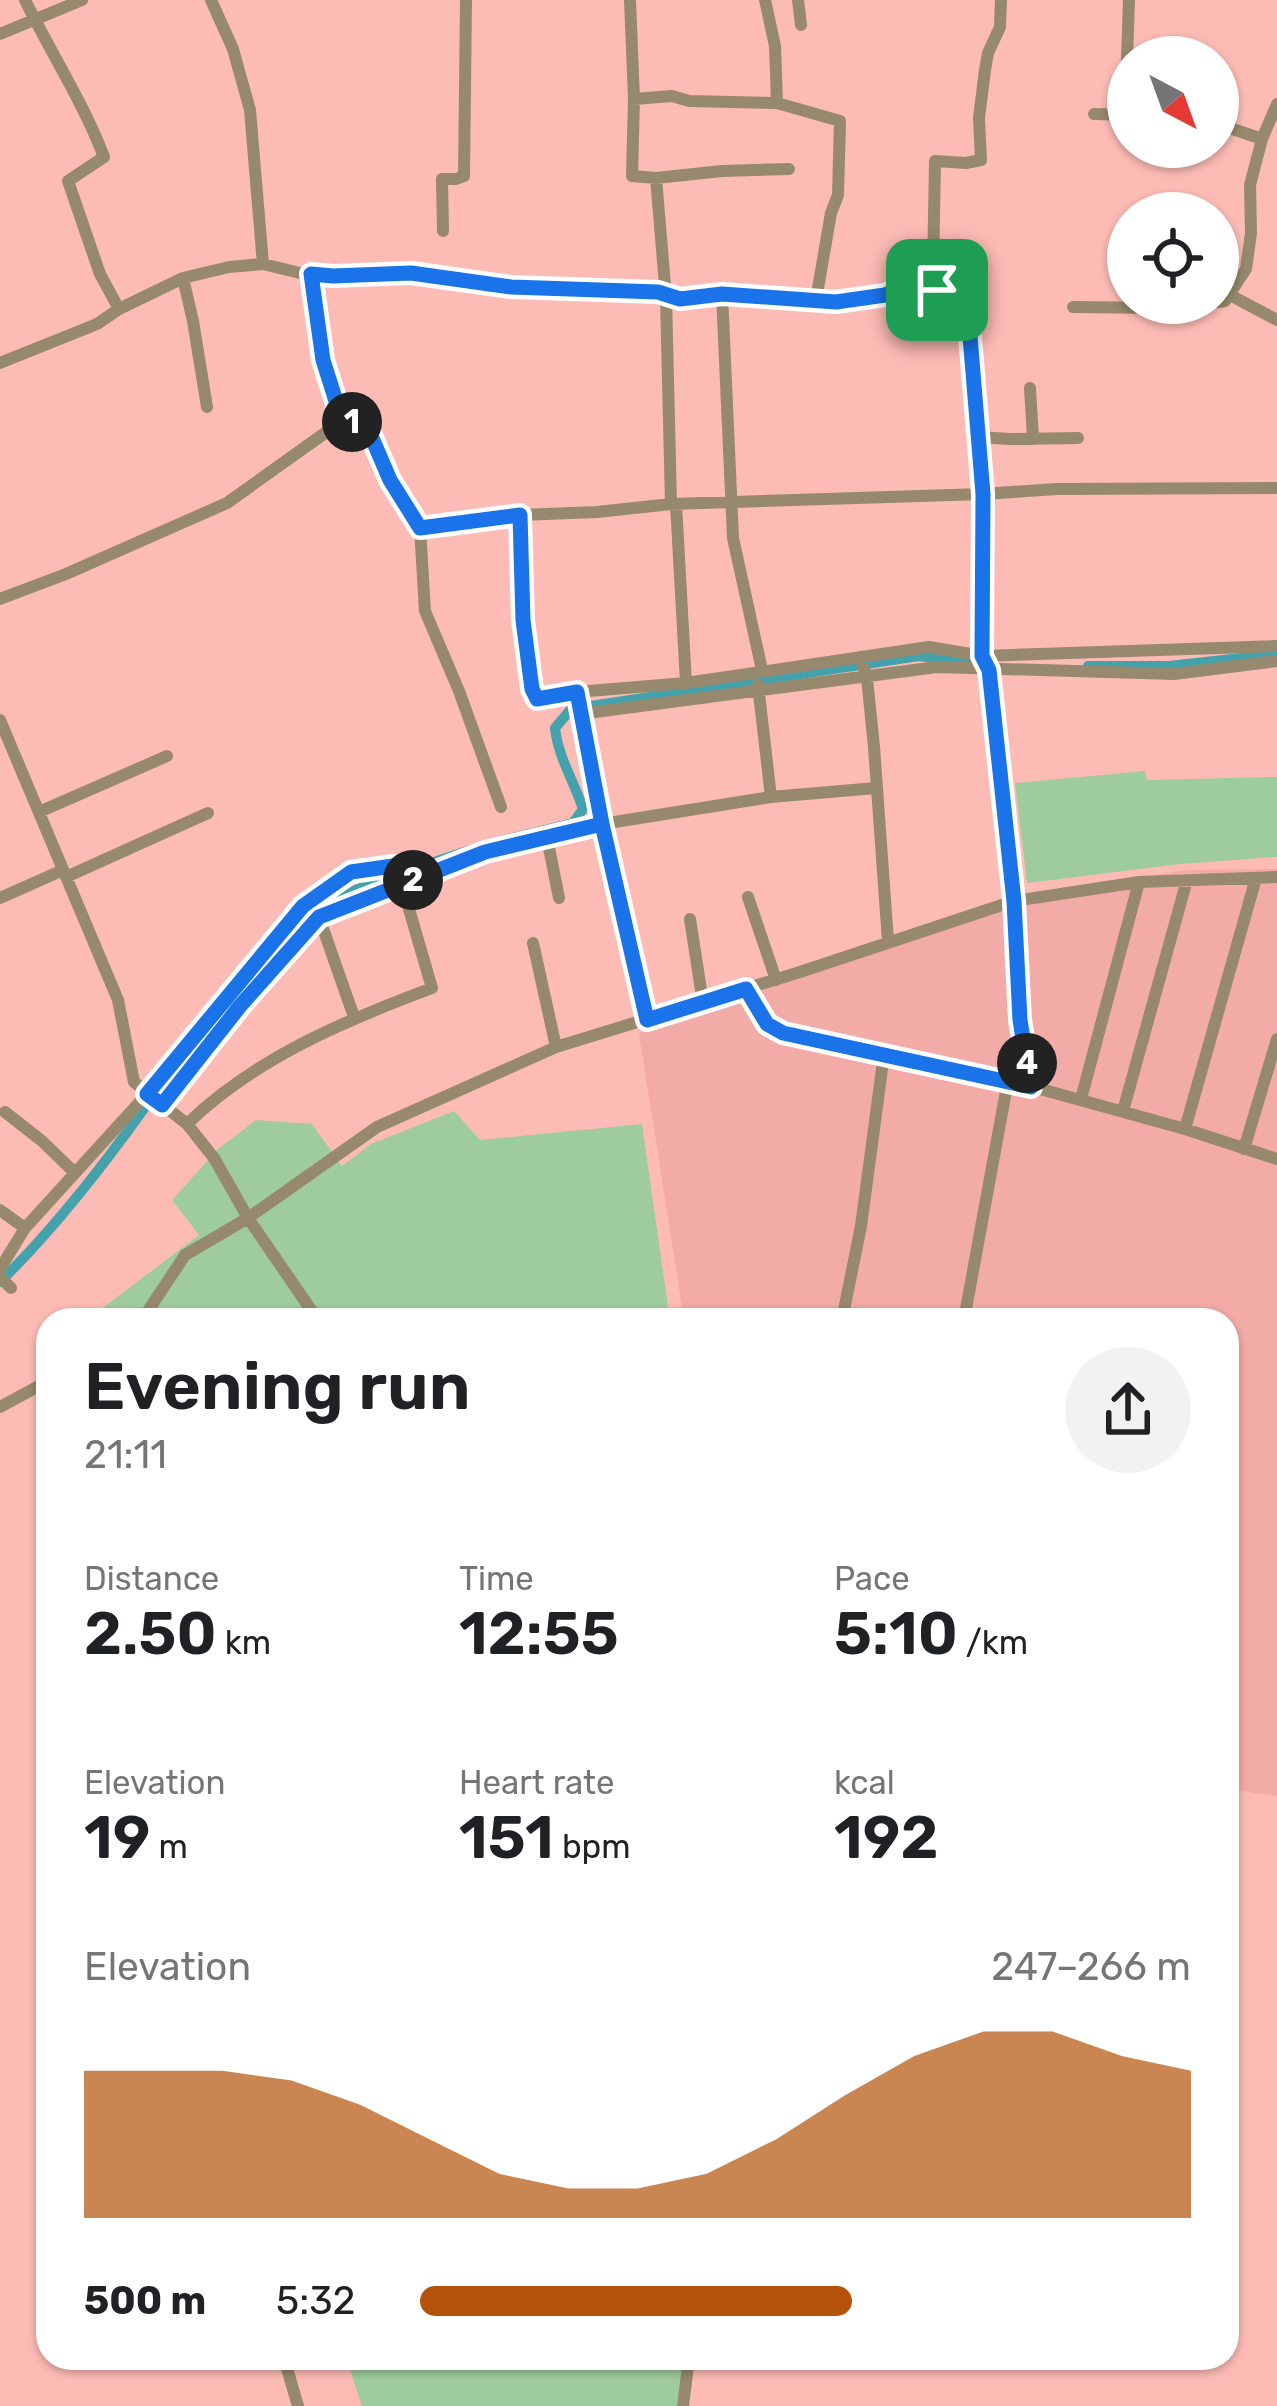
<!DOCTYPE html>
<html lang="en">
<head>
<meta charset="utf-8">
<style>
	:root { --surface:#fff; --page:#f2f2f2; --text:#202124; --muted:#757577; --accent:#b45309 }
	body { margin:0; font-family:Rubik,sans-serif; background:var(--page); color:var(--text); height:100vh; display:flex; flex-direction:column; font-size:45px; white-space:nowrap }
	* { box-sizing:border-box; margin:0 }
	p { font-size:39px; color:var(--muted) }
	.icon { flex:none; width:66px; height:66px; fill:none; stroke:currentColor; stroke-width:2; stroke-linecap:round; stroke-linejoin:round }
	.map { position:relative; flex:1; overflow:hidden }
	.sheet { position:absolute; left:36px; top:1308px; width:1203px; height:1062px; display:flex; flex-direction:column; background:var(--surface); border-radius:36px; box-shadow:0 3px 9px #0004 }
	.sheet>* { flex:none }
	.needle { width:78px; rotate:139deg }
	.tools { position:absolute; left:1107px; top:36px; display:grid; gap:24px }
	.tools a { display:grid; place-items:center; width:132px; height:132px; border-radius:50%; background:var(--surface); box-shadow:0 3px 9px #0004; font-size:60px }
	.pin { position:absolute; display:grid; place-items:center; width:102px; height:102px; color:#fff; margin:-51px; border-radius:24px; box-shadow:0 6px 18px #0006 }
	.km { position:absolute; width:60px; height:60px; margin:-30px; border-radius:50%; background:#222; color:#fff; font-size:33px; line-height:60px; text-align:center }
	.round { display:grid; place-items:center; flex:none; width:126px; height:126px; border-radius:63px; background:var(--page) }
	.overview { display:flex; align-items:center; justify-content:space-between; height:204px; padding:0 48px }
	h1 { font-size:66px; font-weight:600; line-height:90px }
	.stats { display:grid; grid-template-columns:repeat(3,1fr); gap:18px; height:204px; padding:12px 48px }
	.stats div { display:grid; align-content:center }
	.stats b { font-size:60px; font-weight:600 }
	.stats small { font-size:33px; font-weight:400 }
	.stats p { font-size:33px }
	.chart { height:336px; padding:24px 48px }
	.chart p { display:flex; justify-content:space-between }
	.chart svg { width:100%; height:216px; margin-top:12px; fill:var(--accent); opacity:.7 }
	ul { padding:0 48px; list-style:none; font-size:39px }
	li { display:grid; grid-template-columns:192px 144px 1fr; align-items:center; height:90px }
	li i { height:30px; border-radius:15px; background:var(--accent) }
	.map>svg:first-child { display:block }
	.built { fill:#f2aba6 }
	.green { fill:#9fcc9e }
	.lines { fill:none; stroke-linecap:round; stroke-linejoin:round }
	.canal { stroke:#44a2ac; stroke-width:10 }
	.minor { stroke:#97896d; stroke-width:12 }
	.route-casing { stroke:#fff; stroke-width:24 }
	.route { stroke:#1a73e8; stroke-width:15 }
</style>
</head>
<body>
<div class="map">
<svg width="1277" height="2406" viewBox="0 0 1277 2406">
	<rect width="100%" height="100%" fill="#fdbbb5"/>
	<path class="built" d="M 1277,869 L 1277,1796 L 1227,1789 L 1227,1320 L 684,1320 L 639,1033 L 1014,901 L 1185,870 Z"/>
	<path class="green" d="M 1145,771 L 1147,780 L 1277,777 L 1277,857 L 1180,864 L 1027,883 L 1015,783 Z
		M 454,1111 L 480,1140 L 642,1124 L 669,1314 L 652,1320 L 87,1320 L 199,1235 L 172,1200 L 218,1149 L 256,1120 L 312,1124 L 342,1166 L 371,1144 Z
		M 346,2358 L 686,2358 L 685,2406 L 362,2406 Z"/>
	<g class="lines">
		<path class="canal" d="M 1088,666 L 1169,666 L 1277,654
			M 291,927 L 314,908 L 374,882 L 485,845 L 573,823 L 583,809 C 574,781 558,757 555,728 L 571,709 L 919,656 L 974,663
			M 0,1282 C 53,1230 100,1170 143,1110 C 163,1082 186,1057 208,1030"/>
		<path class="minor" d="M 25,0 C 51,53 83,102 104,157 L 68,181 L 100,274 L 119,309
			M 211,0 L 233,49 L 250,110 L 263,264
			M 630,0 L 634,99 L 632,176 L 656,178 L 722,171 L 789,169
			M 765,0 L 775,46 L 777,103
			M 798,0 L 801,25
			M 1001,0 L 1000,27 L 988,53 L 985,70 L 979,118 L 981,160 L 966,163 L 935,161 L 933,272 C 939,295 948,301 968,312 L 983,494 L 982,656 L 989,670 L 1014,901 L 1020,1020 L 1031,1087
			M 0,34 L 82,0
			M 634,99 L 672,96 L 689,101 L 777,103 L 840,121 L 838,195 L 831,213 L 816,300
			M 1094,114 L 1128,115
			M 1125,115 L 1129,0
			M 1218,124 L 1262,139
			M 656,178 L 666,297 L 671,504
			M 443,231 L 442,179 L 456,179 L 464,176 L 466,0
			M 311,274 L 323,360 L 341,417 L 354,424 L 366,424 L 390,480 L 420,528 L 425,611 L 459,691 L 501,807
			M 183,278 L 193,321 L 207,407
			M 722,294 L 733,538 L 762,670
			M 1230,295 L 1277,320
			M 1218,302 L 1225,301 L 1246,269 L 1251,233 L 1250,185 L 1262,139 L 1277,104
			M 1073,307 L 1158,308 L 1207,303
			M 0,363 L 97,324 L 119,309 L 183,278 L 229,267 L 263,264 L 300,273 L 333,276 L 411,273 L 511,287 L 658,292 L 680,299 L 722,294 L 836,302 L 885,295 L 900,288 L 937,289
			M 1030,388 L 1033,439
			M 978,437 L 1010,439 L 1078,438
			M 676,504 L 686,683
			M 520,515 L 523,620 L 531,689 L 537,699 L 577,692 L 686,683 L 929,647 L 982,656 L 1277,646
			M 420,528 L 520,515 L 597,512 L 671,504 L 983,494 L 1057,489 L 1277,488
			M 0,599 L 66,574 L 227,503 L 325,433 L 354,424
			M 860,657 L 867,678 L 874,747 L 888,941
			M 758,685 L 771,797
			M 0,720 L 118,1000 L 134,1082 L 187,1124 L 214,1158 L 248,1218 L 318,1320
			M 39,812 L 167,756
			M 547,838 L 559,898
			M 66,877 L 208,813
			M 748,897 L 776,980
			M 0,898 L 63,870
			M 319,917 L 354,1017
			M 690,919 L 703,1003
			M 533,943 L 556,1047
			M 746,989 L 767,1024 L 783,1033 L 1008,1080 L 1185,1129 L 1277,1159
			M 647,1020 L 602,824 L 580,714 L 937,667 L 1174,674 L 1277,661
			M 1081,1099 L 1139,882
			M 162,1105 L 240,1006 L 319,917 L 485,852 L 602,824 L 771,797 L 876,788
			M 1123,1111 L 1187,880
			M 5,1112 L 42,1141 L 75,1173
			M 1185,1129 L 1256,878
			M 1244,1149 L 1277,1039
			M 0,1210 L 25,1228
			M 0,1269 L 25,1228 L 147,1094 L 303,906 L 351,872 L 393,866 L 402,885 L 432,988 C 344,1021 255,1058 187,1124
			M 0,1277 L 11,1288
			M 142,1320 L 185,1255 L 248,1218 L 377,1127 L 556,1047 L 800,972 L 1014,901 L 1139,882 L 1277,877
			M 842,1320 L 861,1226 L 884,1054
			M 964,1320 L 1008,1080
			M 0,1407 L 48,1381
			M 284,2358 L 298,2406
			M 683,2406 L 689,2358"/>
	</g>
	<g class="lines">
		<g class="route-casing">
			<path id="route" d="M 937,290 L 900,288 L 885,295 L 836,302 L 722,294 L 680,299 L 658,292 L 511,287 L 411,273 L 333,276 L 311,274 L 323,360 L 341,417 L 354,424 L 366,424 L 390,480 L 420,528 L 520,515 L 523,620 L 532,689 L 537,699 L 577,692 L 602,824 L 485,852 L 319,917 L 240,1006 L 162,1105 L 147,1094 L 303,906 L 351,872 L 393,866 L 402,885 L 485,852 L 602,824 L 647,1020 L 746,989 L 767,1024 L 783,1033 L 1031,1087 L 1020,1020 L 1014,901 L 989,670 L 982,656 L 983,494 L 968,312 L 947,301 L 937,290"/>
		</g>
		<use href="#route" class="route"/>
	</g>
</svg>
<div class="tools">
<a><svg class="needle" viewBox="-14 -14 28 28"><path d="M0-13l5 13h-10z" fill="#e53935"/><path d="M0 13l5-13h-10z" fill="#757577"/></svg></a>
<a><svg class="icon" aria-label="locate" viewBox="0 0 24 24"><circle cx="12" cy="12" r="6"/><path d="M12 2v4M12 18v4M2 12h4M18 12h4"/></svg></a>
</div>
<div class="pin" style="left:937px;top:290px;background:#1e9e55"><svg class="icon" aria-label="arrive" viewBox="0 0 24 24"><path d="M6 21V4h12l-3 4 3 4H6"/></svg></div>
<b class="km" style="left:352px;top:422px">1</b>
<b class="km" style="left:413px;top:880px">2</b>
<b class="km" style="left:1027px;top:1063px">4</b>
<section class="sheet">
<div class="overview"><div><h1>Evening run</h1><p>21:11</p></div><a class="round"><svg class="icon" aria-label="share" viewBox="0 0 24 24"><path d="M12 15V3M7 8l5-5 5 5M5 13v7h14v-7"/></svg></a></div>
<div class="stats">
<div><p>Distance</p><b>2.50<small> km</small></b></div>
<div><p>Time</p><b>12:55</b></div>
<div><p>Pace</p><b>5:10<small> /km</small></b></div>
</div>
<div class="stats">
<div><p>Elevation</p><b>19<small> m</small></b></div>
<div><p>Heart rate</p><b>151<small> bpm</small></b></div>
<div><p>kcal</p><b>192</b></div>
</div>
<div class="chart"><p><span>Elevation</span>247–266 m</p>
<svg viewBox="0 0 160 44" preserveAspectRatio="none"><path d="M0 44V14L10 14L20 14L30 16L40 21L50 28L60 35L70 38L80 38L90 35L100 28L110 19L120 11L130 6L140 6L150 11L160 14V44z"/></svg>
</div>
<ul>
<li><b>500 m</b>5:32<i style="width:56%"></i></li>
</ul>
</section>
</div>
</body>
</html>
